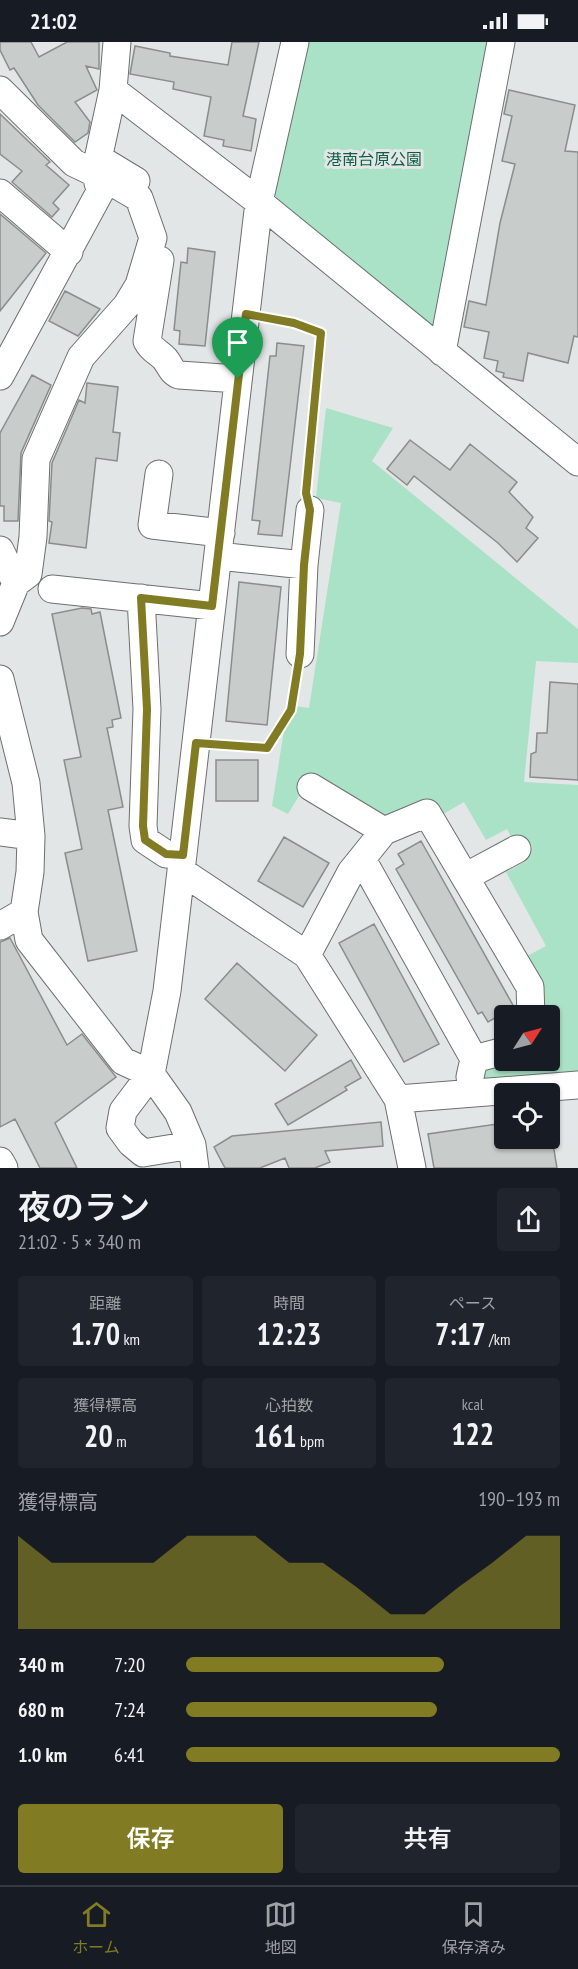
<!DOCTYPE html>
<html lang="ja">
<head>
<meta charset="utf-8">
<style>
	:root { --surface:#171b24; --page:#20242c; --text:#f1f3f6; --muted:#9ea1a6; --line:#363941; --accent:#817c23 }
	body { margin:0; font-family:"PT Sans Narrow","Noto Sans JP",sans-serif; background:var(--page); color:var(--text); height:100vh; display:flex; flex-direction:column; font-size:22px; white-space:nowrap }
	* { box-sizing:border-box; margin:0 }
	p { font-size:20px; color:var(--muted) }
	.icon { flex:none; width:33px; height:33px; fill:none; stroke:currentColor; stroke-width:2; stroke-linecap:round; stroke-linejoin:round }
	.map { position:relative; height:1126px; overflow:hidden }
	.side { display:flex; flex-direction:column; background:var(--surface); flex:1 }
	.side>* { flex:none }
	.needle { width:39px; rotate:54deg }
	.tools { position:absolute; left:494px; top:963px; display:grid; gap:12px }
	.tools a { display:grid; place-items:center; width:66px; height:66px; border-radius:6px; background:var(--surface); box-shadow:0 2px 4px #0004; font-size:30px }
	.pin { position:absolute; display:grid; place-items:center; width:51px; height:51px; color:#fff; margin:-62px -26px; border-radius:50% 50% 50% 0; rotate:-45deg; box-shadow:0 0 6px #0007 }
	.pin .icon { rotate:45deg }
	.round { display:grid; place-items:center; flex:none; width:63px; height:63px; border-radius:6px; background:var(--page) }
	.summary { display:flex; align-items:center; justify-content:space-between; height:102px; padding:0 18px }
	h1 { font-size:33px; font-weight:600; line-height:45px }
	.figures { display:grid; grid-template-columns:repeat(3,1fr); gap:9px; height:102px; padding:6px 18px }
	.figures div { display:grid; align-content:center; border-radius:6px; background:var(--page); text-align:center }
	.figures b { font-size:30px; font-weight:600 }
	.figures small { font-size:16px; font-weight:400 }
	.figures p { font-size:16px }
	.chart { height:168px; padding:12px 18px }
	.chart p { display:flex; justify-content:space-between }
	.chart svg { width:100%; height:108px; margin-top:6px; fill:var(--accent); opacity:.7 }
	.primary-button { display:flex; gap:12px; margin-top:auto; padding:12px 18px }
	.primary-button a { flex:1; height:69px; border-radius:6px; background:var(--accent); color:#fff; font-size:24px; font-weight:600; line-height:69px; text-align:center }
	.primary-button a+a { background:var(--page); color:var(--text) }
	ul { padding:0 18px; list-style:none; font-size:20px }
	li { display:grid; grid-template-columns:96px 72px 1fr; align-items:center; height:45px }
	li i { height:15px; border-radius:8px; background:var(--accent) }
	.status { display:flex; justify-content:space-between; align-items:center; height:42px; padding:0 30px; background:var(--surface); direction:ltr }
	.status svg { height:16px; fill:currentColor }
	.dock { display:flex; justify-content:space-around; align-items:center; height:84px; border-top:2px solid var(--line); background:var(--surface); font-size:16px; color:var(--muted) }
	.dock a { display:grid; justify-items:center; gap:3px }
	.dock .active { color:var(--accent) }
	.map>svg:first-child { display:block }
	.green { fill:#a9e2c6 }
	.building { fill:#c8cccb; stroke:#8a8d8c; stroke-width:1.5 }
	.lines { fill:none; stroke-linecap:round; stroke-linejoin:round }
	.minor-casing { stroke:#6d7070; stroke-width:29 }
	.path { stroke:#8f9292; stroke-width:4; stroke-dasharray:1.5 4.5; stroke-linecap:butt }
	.minor { stroke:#fff; stroke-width:27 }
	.route-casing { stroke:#fff; stroke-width:12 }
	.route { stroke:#817c23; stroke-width:8 }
	.labels { text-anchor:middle; stroke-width:6; stroke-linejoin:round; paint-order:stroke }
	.park-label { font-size:16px; fill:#105e42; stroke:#e2e6e6 }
</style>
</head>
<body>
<div class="status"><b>21:02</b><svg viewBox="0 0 49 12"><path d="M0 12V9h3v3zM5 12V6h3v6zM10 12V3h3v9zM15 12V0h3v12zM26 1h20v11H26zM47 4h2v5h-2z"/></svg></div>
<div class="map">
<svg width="578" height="1126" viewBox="0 0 578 1126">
	<rect width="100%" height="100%" fill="#e2e6e6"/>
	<path class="green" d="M 295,0 L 501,0 L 442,310 L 259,160 Z
		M 326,366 L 393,386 L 372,419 L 578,587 L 578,621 L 536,619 L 524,740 L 578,743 L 578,1032 L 466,1052 L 472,1014 L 504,1018 L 549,1018 L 549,974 L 531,973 L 516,920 L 546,904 L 506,830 L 524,820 L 507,787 L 486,798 L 464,760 L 433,778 L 384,789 L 306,742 L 288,772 L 272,764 L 288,663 L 309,666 L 341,461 L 316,456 Z"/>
	<path class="building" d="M 0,0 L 31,0 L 39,15 L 67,0 L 99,0 L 99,27 L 86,24 L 97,48 L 75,60 L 90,80 L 88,91 L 75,100 L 38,63 L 14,26 L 10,28 L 0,8 Z
		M 232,0 L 259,0 L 243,74 L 256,77 L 251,109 L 223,104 L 224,98 L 204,94 L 211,55 L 173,47 L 174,40 L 130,32 L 135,4 L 170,11 L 170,14 L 228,23 Z
		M 509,48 L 575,63 L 565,109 L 578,110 L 578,295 L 574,294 L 568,321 L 528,311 L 523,339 L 503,335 L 504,331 L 496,329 L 498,319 L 484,316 L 489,290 L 464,285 L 469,259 L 486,263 L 500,181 L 515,122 L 502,119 L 512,74 L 504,72 Z
		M 0,72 L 50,120 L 46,123 L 69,143 L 53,161 L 59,167 L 52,175 L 12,140 L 22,129 L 0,112 Z
		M 0,172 L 46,211 L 0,269 Z
		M 188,206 L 215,210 L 205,304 L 179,302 L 180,289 L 174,288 L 181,220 L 187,221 Z
		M 65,249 L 100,267 L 78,294 L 49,279 Z
		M 277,301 L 304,304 L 282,494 L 258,492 L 260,479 L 252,478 L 270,314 L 276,314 Z
		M 32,333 L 51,343 L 21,411 L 18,479 L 4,479 L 4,464 L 0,464 L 0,391 Z
		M 87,341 L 118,345 L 113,390 L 120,391 L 117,419 L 96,416 L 86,506 L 49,501 L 52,480 L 49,479 L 52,421 L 79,358 L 85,361 Z
		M 410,398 L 450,428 L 470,402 L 517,440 L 509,450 L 533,475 L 526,486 L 538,496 L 517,520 L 498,501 L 414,434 L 407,443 L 387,427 Z
		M 239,540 L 281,545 L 267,683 L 226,679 Z
		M 82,566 L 91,567 L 92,572 L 100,570 L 121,676 L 112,678 L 113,685 L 107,686 L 123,765 L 108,768 L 137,909 L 88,919 L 65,811 L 82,807 L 64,718 L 81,715 L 52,572 Z
		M 550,640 L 578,642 L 578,738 L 530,735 L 531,712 L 536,710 L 537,691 L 547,691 Z
		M 216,718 L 258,718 L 258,759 L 216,759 Z
		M 284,795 L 329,821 L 303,865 L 258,839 Z
		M 421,799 L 514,965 L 488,980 L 482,970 L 478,972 L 396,827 L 404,822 L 398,812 Z
		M 374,882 L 439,1002 L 404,1020 L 339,901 Z
		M 10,896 L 67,1003 L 82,992 L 116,1035 L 55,1081 L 77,1126 L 40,1126 L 15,1077 L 0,1085 L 0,900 Z
		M 237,921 L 317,993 L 285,1029 L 205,957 Z
		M 351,1018 L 361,1036 L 345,1045 L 347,1048 L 288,1083 L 275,1062 Z
		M 381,1080 L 383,1104 L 325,1109 L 330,1120 L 315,1126 L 289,1126 L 285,1116 L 260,1126 L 225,1126 L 214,1105 L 232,1094 Z
		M 504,1081 L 504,1096 L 552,1096 L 557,1126 L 434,1126 L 428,1092 Z"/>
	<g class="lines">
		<g class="minor-casing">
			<path id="minor" d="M 0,48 L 74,121 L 95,131 L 113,48 L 117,0
				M 113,48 L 259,160 L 578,420
				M 98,116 L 136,139
				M 0,151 L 69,210
				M 160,218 L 147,299 C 152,309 159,310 165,317 C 170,323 171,330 179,333 L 238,337
				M 442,310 L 501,0
				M 0,334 L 101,148 L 95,131
				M 159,432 L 152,483 L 221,491
				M 0,508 L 16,541 L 0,580
				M 218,514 L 304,523 L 310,468
				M 16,541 L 28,532 L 33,495 L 36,417 L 81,315 L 127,263 L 139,243 L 153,196 L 139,156 L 110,139 L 98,141
				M 52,547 L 212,564
				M 141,556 L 147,667 L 143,784 L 145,798 L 166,812 L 183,813
				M 300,612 L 304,523
				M 0,637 L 26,741 L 31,794 L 30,830 L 24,870 L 29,898 L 123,1019 L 151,1032 L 178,1070 L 192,1103
				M 311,745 L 384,789
				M 0,790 L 31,794
				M 362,817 L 474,1017
				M 181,829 L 307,913 L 398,1057
				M 467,834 L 517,807
				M 0,884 L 24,870
				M 307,913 L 351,830 L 384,789 L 427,771 L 530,945 L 531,974
				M 470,1035 L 474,1017 L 504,1009
				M 0,1119 L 4,1126
				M 195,1126 L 192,1103 L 143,1111 L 131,1101 L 120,1086 L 123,1069 L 151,1032 L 167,949 L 259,160 L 295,0
				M 412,1126 L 398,1057 L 578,1043"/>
		</g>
		<path class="path" d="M 271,277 L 294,281 L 321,291 L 307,444
			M 220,703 L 267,706 L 291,668 L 296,638"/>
		<use href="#minor" class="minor"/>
	</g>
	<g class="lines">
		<g class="route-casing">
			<path id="route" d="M 246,272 L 294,281 L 321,291 L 306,451 L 310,468 L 304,523 L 300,612 L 291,668 L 267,706 L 196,701 L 183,813 L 166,812 L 145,798 L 143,784 L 147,667 L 141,556 L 212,564 Z"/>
		</g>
		<use href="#route" class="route"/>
	</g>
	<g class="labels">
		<g class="park-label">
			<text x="374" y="123">港南台原公園</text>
		</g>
	</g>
</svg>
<div class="tools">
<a><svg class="needle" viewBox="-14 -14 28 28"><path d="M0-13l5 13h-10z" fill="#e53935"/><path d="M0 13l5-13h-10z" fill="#9ea1a6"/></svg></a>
<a><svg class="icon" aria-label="locate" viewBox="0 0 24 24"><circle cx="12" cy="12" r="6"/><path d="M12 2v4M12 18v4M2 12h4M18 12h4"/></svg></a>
</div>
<div class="pin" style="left:238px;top:337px;background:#1e9e55"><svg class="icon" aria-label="arrive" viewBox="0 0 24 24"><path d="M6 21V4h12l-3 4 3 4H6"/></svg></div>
</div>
<section class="side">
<div class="summary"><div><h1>夜のラン</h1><p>21:02 · 5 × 340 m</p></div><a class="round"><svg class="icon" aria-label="share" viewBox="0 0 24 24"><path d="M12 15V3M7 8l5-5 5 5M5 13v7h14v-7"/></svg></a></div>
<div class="figures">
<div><p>距離</p><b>1.70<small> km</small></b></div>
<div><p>時間</p><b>12:23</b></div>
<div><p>ペース</p><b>7:17<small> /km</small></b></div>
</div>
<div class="figures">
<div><p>獲得標高</p><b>20<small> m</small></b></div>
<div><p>心拍数</p><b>161<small> bpm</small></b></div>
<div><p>kcal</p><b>122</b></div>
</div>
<div class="chart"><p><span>獲得標高</span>190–193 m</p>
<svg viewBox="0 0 160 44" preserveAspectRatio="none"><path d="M0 44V6L10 17L20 17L30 17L40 17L50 6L60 6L70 6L80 17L90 17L100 27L110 38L120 38L130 27L140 17L150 6L160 6V44z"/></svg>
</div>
<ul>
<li><b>340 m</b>7:20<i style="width:69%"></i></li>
<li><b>680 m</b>7:24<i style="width:67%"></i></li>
<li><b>1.0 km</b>6:41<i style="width:100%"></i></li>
</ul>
<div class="primary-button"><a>保存</a><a>共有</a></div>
</section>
<nav class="dock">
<a class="active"><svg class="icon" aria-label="home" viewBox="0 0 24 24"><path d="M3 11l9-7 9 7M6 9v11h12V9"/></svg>ホーム</a>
<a><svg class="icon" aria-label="map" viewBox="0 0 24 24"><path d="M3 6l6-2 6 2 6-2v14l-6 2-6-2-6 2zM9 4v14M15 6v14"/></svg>地図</a>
<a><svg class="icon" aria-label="saved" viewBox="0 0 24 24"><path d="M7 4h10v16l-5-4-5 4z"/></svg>保存済み</a>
</nav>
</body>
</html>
